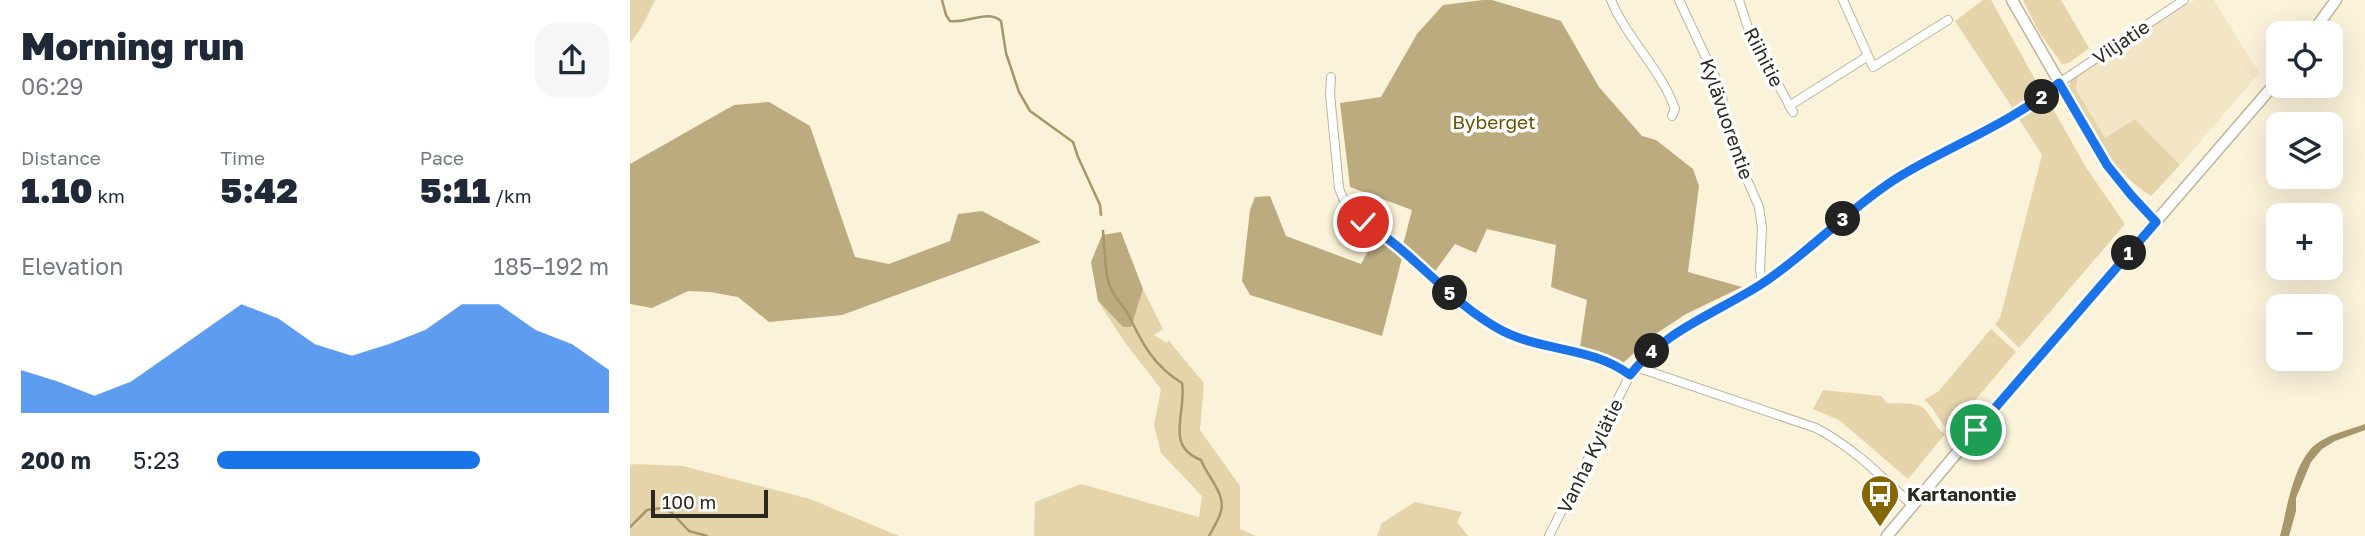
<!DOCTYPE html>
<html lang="en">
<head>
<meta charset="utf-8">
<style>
	:root { --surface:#fff; --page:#f6f6f7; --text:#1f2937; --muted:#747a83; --accent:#1a73e8 }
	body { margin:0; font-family:"Golos Text",sans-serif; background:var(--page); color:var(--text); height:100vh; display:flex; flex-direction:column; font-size:26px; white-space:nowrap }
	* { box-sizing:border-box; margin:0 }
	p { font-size:23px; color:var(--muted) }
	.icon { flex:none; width:38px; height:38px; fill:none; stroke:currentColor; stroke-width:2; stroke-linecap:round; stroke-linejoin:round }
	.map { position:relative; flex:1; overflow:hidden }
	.side { display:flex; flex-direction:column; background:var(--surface); width:630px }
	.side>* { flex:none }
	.tools { position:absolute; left:1636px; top:21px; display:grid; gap:14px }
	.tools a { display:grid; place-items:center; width:77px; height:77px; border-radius:14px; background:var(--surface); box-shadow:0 7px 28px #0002; font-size:35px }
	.scale { position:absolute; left:21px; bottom:18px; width:117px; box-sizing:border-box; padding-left:7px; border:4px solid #2b281f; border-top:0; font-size:19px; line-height:24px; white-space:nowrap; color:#2b281f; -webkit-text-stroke:5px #fff; paint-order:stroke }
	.pin { position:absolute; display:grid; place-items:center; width:60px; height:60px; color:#fff; margin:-30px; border:4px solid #fff; border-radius:50%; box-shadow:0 2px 7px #0007 }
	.km { position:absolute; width:35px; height:35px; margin:-18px; border-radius:50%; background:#222; color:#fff; font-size:19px; line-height:35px; text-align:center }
	.round { display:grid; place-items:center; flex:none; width:74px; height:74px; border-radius:21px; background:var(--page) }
	.overview { display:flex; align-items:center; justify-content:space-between; height:119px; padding:0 21px }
	h1 { font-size:38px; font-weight:800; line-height:52px }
	.metrics { display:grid; grid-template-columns:repeat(3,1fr); gap:10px; height:119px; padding:7px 21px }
	.metrics div { display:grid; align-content:center }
	.metrics b { font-size:35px; font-weight:800 }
	.metrics small { font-size:19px; font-weight:400 }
	.metrics p { font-size:19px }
	.chart { height:196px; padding:14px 21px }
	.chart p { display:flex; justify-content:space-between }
	.chart svg { width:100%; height:126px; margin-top:7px; fill:var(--accent); opacity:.7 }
	ul { padding:0 21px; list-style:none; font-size:23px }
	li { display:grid; grid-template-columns:112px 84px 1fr; align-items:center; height:52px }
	li i { height:18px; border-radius:9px; background:var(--accent) }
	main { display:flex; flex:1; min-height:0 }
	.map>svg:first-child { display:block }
	.built { fill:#f2e6c7 }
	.green { fill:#e5d4aa }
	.forest { fill:#bcab7f }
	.water { fill:#a7966b }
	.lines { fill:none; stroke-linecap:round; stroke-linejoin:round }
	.stream { stroke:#a7966b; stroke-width:2.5 }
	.minor-casing { stroke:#bdb49e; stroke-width:10 }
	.tertiary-casing { stroke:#bdb49e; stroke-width:13 }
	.minor { stroke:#fff; stroke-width:8 }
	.tertiary { stroke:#fff; stroke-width:10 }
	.route-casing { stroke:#fff; stroke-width:14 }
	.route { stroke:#1a73e8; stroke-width:9 }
	.labels { text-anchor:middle; stroke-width:7; stroke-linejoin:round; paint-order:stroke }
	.street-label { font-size:19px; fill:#2b281f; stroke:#fff }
	.park-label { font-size:19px; fill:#6a5200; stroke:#fff }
	.poi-label { font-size:19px; font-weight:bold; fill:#2b281f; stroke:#fff; text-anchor:start }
</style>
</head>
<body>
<main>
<section class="side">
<div class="overview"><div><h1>Morning run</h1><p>06:29</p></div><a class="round"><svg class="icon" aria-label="share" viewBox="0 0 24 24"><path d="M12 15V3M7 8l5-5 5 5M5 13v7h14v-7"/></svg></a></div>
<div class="metrics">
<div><p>Distance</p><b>1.10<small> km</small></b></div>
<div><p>Time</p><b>5:42</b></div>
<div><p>Pace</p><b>5:11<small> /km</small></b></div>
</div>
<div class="chart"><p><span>Elevation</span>185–192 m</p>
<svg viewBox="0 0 160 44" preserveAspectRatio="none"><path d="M0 44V29L10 33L20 38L30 33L40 24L50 15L60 6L70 11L80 20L90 24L100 20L110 15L120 6L130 6L140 15L150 20L160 29V44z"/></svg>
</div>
<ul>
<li><b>200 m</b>5:23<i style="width:67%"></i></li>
</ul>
</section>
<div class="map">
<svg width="1735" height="536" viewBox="0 0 1735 536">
	<rect width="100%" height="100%" fill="#fbf2da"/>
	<path class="built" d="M 1565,0 L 1584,0 L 1629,73 L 1550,165 L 1505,119 L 1475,139 L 1446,90 L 1448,75 Z"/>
	<path class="green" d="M 0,0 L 25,0 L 11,28 L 0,43 Z
		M 1353,0 L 1361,0 L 1411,90 L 1384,110 L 1325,21 Z
		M 1393,0 L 1431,0 L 1459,48 L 1439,63 L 1432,64 L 1409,32 Z
		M 1448,75 L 1446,90 L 1475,138 L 1505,119 L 1550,165 L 1521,196 C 1481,172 1460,126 1439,86 L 1441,80 Z
		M 1418,100 L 1457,169 L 1495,224 L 1389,348 L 1365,324 L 1370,318 L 1412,155 L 1389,119 Z
		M 513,289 L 533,329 L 524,335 L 537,343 L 538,340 L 574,383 L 570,430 L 610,486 L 610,529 L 626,536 L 404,536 L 405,502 L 451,484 L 569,517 L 572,496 L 531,453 L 524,425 L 531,389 L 493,340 L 468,301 L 493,327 L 500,327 Z
		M 1361,329 L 1386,352 L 1320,430 C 1308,423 1305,407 1294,400 L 1309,391 Z
		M 1193,390 L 1251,396 L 1257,403 C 1267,404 1284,402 1292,407 C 1302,414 1304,428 1315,434 L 1278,479 L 1209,420 L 1183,409 Z
		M 6,464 L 53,466 L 180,499 L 269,536 L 0,536 L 0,465 Z
		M 785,502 L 832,512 L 827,522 L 838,536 L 747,536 L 752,523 Z"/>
	<path class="forest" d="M 853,0 L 862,0 L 931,21 L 969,87 L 1012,136 L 1026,140 L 1063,169 L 1069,186 L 1058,272 L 1112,287 L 1056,314 L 1024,335 L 993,363 L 950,347 L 957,300 L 921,287 L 926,245 L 857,229 L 846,253 L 825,244 L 805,271 L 773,245 L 782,210 L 720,187 L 710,103 L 751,97 L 787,34 L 813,5 Z
		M 139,102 L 180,126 L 225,257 L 259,264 L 320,241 L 328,214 L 352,211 L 411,242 L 212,315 L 139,322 L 108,297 L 80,292 L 58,291 L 22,308 L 0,304 L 0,164 L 104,105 Z
		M 640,196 L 656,236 L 731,264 L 748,234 L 772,258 L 752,336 L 620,295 L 612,281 L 620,210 L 625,197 Z
		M 491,232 L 513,289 L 501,327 L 493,327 L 468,301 L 461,262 L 472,235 Z"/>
	<path class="water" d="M 1735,424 L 1735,430 L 1705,441 L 1692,449 L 1681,462 L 1666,498 L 1666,511 L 1659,536 L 1650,536 C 1657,510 1663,463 1685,445 C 1698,434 1719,430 1735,424 Z"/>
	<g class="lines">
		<path class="stream" d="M 312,0 L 316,15 L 320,21 C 337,24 357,9 371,21 L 376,53 L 389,92 L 400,111 L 443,142 L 448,157 L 470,205 L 471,215
			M 473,231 C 475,248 474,267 479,284 C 484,299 494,305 499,316 C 513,345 524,366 552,383 C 557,413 534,446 571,460 C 577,476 596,494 591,511 C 589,520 583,528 579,536
			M 0,527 L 17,510 L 32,508 L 41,512 L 59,531 L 77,536"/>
		<g class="minor-casing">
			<path id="minor" d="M 981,0 C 997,39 1031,69 1045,109 L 1042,116
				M 1049,0 L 1088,83 L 1109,161 L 1129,207 L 1132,228 L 1130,270 L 1132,284
				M 1109,0 L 1119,31 L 1163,112
				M 1213,0 L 1243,67 L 1318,20
				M 701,77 L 700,94 L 709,188 C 712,197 715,205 722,212 C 731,221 743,225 753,233 C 793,267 834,317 883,336 C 922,351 966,350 1000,375
				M 1159,106 L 1238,56
				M 1006,367 L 1186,428 C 1223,447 1252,477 1282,505
				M 919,536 L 1000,375 L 1030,344 L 1066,320 L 1126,287 L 1159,266 L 1228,206 L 1250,190 L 1294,162 L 1398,107 L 1429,83 L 1554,0"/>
		</g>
		<g class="tertiary-casing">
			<path id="tertiary" d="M 1382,0 L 1477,165 L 1501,196 L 1526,222
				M 1682,33 L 1706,0
				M 1257,536 L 1346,430 L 1648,80"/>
		</g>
		<use href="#minor" class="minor"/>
		<use href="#tertiary" class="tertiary"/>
	</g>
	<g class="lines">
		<g class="route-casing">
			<path id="route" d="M 733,222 C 783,251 818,301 869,329 C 910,352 962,346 1000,375 C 1034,331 1084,314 1130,285 C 1178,254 1216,211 1264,180 C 1318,146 1380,125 1429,83 L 1477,165 L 1501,195 L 1526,222 L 1346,430"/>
		</g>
		<use href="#route" class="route"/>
	</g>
	<defs>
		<g id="bus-pin" transform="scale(2.0125)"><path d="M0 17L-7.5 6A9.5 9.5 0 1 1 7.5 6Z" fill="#856803" stroke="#fff"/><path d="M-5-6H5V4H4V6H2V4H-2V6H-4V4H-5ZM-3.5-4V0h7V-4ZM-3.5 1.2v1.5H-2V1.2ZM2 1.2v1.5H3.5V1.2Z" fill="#fff"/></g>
	</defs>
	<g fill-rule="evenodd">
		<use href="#bus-pin" x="1250" y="494"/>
	</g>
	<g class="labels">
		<g class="street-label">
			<text transform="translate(1491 42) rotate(-34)" y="7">Viljatie</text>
			<text transform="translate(1134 57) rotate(63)" y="7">Riihitie</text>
			<text transform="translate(1097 119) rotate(71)" y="7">Kylävuorentie</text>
			<text transform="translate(960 456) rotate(-64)" y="7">Vanha Kylätie</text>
		</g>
		<g class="park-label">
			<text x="864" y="129">Byberget</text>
		</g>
		<g class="poi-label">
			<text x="1277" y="501">Kartanontie</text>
		</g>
	</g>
</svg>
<div class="tools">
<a><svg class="icon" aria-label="locate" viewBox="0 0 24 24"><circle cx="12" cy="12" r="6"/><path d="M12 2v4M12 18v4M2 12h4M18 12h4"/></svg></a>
<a><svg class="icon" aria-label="layers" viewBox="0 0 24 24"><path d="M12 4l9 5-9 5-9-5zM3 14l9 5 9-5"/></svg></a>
<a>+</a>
<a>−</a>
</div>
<div class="scale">100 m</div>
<div class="pin" style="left:1346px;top:430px;background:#1e9e55"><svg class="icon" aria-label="arrive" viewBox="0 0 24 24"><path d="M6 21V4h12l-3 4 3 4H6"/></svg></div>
<div class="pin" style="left:733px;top:222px;background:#d93025"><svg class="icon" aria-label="check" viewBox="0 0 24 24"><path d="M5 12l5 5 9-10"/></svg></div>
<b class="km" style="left:1499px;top:253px">1</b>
<b class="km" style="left:1412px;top:97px">2</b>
<b class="km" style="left:1213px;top:219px">3</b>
<b class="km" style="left:1022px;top:351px">4</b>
<b class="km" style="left:820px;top:293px">5</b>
</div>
</main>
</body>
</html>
